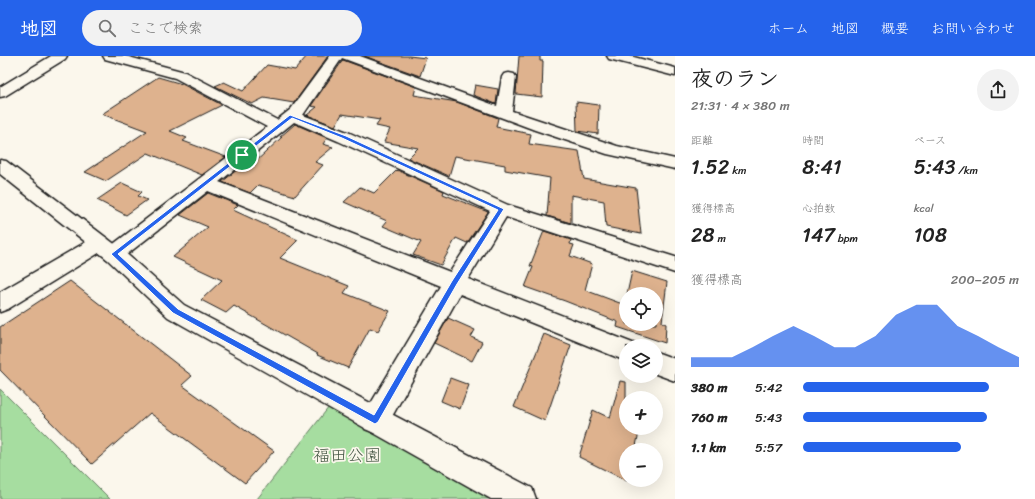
<!DOCTYPE html>
<html lang="ja">
<head>
<meta charset="utf-8">
<style>
	:root { --surface:#fff; --page:#f2f2f2; --text:#222; --muted:#767676; --accent:#2563eb }
	body { margin:0; font-family:Sriracha,"Klee One",sans-serif; background:var(--page); color:var(--text); height:100vh; display:flex; flex-direction:column; font-size:15px; white-space:nowrap }
	* { box-sizing:border-box; margin:0 }
	p { font-size:13px; color:var(--muted) }
	.icon { flex:none; width:22px; height:22px; fill:none; stroke:currentColor; stroke-width:2; stroke-linecap:round; stroke-linejoin:round }
	.map { position:relative; flex:1; overflow:hidden }
	.side { display:flex; flex-direction:column; background:var(--surface); width:360px }
	.side>* { flex:none }
	.controls { position:absolute; left:619px; top:231px; display:grid; gap:8px }
	.controls a { display:grid; place-items:center; width:44px; height:44px; border-radius:50%; background:var(--surface); box-shadow:0 4px 16px #0002; font-size:20px }
	.pin { position:absolute; display:grid; place-items:center; width:34px; height:34px; color:#fff; margin:-17px; border:2px solid #fff; border-radius:50%; box-shadow:0 1px 4px #0007 }
	.round { display:grid; place-items:center; flex:none; width:42px; height:42px; border-radius:21px; background:var(--page) }
	.overview { display:flex; align-items:center; justify-content:space-between; height:68px; padding:0 16px }
	h1 { font-size:22px; font-weight:600; line-height:30px }
	.figures { display:grid; grid-template-columns:repeat(3,1fr); gap:6px; height:68px; padding:4px 16px }
	.figures div { display:grid; align-content:center }
	.figures b { font-size:20px; font-weight:600 }
	.figures small { font-size:11px; font-weight:400 }
	.figures p { font-size:11px }
	.chart { height:112px; padding:8px 16px }
	.chart p { display:flex; justify-content:space-between }
	.chart svg { width:100%; height:72px; margin-top:4px; fill:var(--accent); opacity:.7 }
	ul { padding:0 16px; list-style:none; font-size:13px }
	li { display:grid; grid-template-columns:64px 48px 1fr; align-items:center; height:30px }
	li i { height:10px; border-radius:5px; background:var(--accent) }
	header { display:flex; align-items:center; gap:24px; box-sizing:border-box; height:56px; padding:0 20px; background:var(--accent); color:#fff }
	header strong { font-size:19px }
	nav { display:flex; gap:22px; margin-inline-start:auto; font-size:14px }
	.search { width:280px; height:36px; background:var(--page); display:flex; align-items:center; gap:10px; box-sizing:border-box; padding:0 14px; border-radius:22px; color:var(--muted); font-size:15px }
	main { display:flex; flex:1; min-height:0 }
	.map>svg:first-child { display:block }
	.green { fill:#a6dda0; stroke:#617c5e }
	.building { fill:#deb28e; stroke:#1c1c1c }
	.lines { fill:none; stroke-linecap:round; stroke-linejoin:round }
	.street-casing { stroke:#1c1c1c; stroke-width:3 }
	.secondary-casing { stroke:#1c1c1c; stroke-width:3 }
	.street { fill:#fbf7ec; fill-rule:evenodd }
	.secondary { fill:#fbf7ec; fill-rule:evenodd }
	.route { fill:#2563eb; stroke:#fff; fill-rule:evenodd }
	.labels { text-anchor:middle; stroke-width:3.5; stroke-linejoin:round; paint-order:stroke }
	.near-park-label { font-size:17px; fill:#455644; stroke:#fbf7ec }
</style>
</head>
<body>
<header>
<strong>地図</strong>
<div class="search"><svg class="icon" aria-label="search" viewBox="0 0 24 24"><circle cx="10" cy="10" r="6"/><path d="M15 15l6 6"/></svg>ここで検索</div>
<nav><a>ホーム</a><a>地図</a><a>概要</a><a>お問い合わせ</a></nav>
</header>
<main>
<div class="map">
<svg width="675" height="443" viewBox="0 0 675 443">
	<rect width="100%" height="100%" fill="#fbf7ec"/>
	<filter id="ink" filterUnits="userSpaceOnUse"><feTurbulence type="fractalNoise" baseFrequency=".025" numOctaves="2"/><feDisplacementMap in="SourceGraphic" scale="8" xChannelSelector="R" yChannelSelector="G"/><feConvolveMatrix kernelMatrix="1 2 1 2 8 2 1 2 1" color-interpolation-filters="sRGB"/></filter>
	<g filter="url(#ink)">
		<path class="green" d="M 0,333 L 110,443 L 0,443 Z
			M 336,342 L 512,443 L 257,443 Z"/>
		<path class="building" d="M 307,0 L 328,0 L 294,47 L 264,42 L 252,48 L 215,30 L 224,26 L 243,35 L 267,9 L 295,14 Z
			M 364,0 L 409,0 L 426,2 L 420,20 Z
			M 519,0 L 540,0 L 540,5 L 543,5 L 542,41 L 516,38 Z
			M 343,4 L 416,31 L 414,39 L 457,46 L 498,62 L 496,71 L 531,78 L 529,88 L 579,95 L 584,123 L 636,132 L 641,178 L 606,171 L 604,145 L 571,139 L 571,167 L 547,160 L 550,122 L 505,114 L 505,109 L 455,100 L 449,120 L 408,102 L 418,92 L 384,86 L 390,73 L 376,70 L 380,64 L 342,58 L 335,70 L 307,59 L 317,51 L 311,50 Z
			M 158,21 L 182,28 L 222,49 L 170,75 L 187,82 L 183,85 L 226,101 L 202,119 L 148,97 L 106,125 L 85,116 L 147,75 L 102,58 Z
			M 475,29 L 498,33 L 496,48 L 473,39 Z
			M 576,46 L 599,49 L 598,78 L 577,75 Z
			M 295,68 L 327,82 L 323,88 L 333,91 L 315,106 L 323,109 L 295,140 L 258,129 L 250,137 L 222,126 L 244,108 L 251,110 L 282,81 L 280,81 Z
			M 397,114 L 444,135 L 443,138 L 488,156 L 467,187 L 456,182 L 441,209 L 413,199 L 421,186 L 383,170 L 387,165 L 344,146 L 360,131 L 374,137 Z
			M 122,127 L 142,136 L 138,140 L 147,144 L 126,159 L 97,144 Z
			M 208,137 L 238,149 L 233,154 L 298,184 L 280,202 L 349,230 L 344,237 L 390,255 L 378,275 L 370,272 L 348,312 L 317,299 L 318,298 L 234,250 L 226,257 L 201,244 L 222,224 L 173,201 L 208,171 L 180,159 Z
			M 544,175 L 571,184 L 570,188 L 574,189 L 570,200 L 592,208 L 585,234 L 625,249 L 626,245 L 626,268 L 656,268 L 656,238 L 627,238 L 632,215 L 667,226 L 662,266 L 666,268 L 665,287 L 617,271 L 618,266 L 565,245 L 525,231 L 533,211 L 530,210 Z
			M 70,225 L 192,320 L 182,329 L 274,395 L 245,427 L 150,357 L 92,408 L 0,314 L 0,271 Z
			M 448,262 L 475,274 L 471,281 L 482,286 L 472,305 L 434,287 Z
			M 544,278 L 571,289 L 545,365 L 514,351 Z
			M 450,322 L 469,329 L 460,353 L 441,345 Z
			M 620,325 L 626,326 L 626,372 L 640,372 L 635,394 L 626,394 L 626,424 L 627,425 L 579,401 L 593,354 L 610,362 Z"/>
		<g class="lines">
			<g class="street-casing">
				<path id="street" d="M 51,0 L 67,0 L 65,3 L 5,40 L 0,41 L 0,31 Z
					M 103,0 L 125,0 L 185,16 L 277,64 L 291,53 L 330,0 L 360,0 L 497,50 L 502,21 L 504,18 L 509,17 L 514,18 L 516,21 L 512,55 L 617,90 L 675,103 L 675,113 L 607,98 L 535,74 L 342,2 L 303,59 L 350,77 L 508,149 L 675,201 L 675,217 L 506,161 L 468,223 L 635,288 L 636,290 L 626,290 L 626,305 L 460,238 L 385,373 L 375,377 L 365,373 L 361,364 L 441,230 L 208,135 L 121,203 L 114,205 L 107,203 L 103,198 L 107,193 L 267,71 L 175,22 L 105,3 ZM 294,66 L 338,85 L 490,155 L 450,216 L 219,126 Z
					M 100,180 L 107,182 L 110,187 L 107,192 L 8,253 L 0,256 L 0,236 L 93,182 Z
					M 656,296 L 675,303 L 675,325 L 656,318 Z"/>
			</g>
			<g class="secondary-casing">
				<path id="secondary" d="M 607,0 L 630,0 L 675,12 L 675,20 L 609,3 Z
					M 0,104 L 6,105 L 121,193 L 184,249 L 532,432 L 536,443 L 491,443 L 168,261 L 107,203 L 0,118 Z"/>
			</g>
			<use href="#street" class="street"/>
			<use href="#secondary" class="secondary"/>
		</g>
	</g>
	<path class="route" d="M 290,59 L 346,80 L 504,153 L 457,228 L 378,366 L 375,368 L 173,257 L 111,198 ZM 292,62 L 342,82 L 498,154 L 452,225 L 374,359 L 178,253 L 118,198 Z"/>
	<g class="labels">
		<g class="near-park-label">
			<text x="347" y="405">福田公園</text>
		</g>
	</g>
</svg>
<div class="controls">
<a><svg class="icon" aria-label="locate" viewBox="0 0 24 24"><circle cx="12" cy="12" r="6"/><path d="M12 2v4M12 18v4M2 12h4M18 12h4"/></svg></a>
<a><svg class="icon" aria-label="layers" viewBox="0 0 24 24"><path d="M12 4l9 5-9 5-9-5zM3 14l9 5 9-5"/></svg></a>
<a>+</a>
<a>−</a>
</div>
<div class="pin" style="left:242px;top:99px;background:#1e9e55"><svg class="icon" aria-label="arrive" viewBox="0 0 24 24"><path d="M6 21V4h12l-3 4 3 4H6"/></svg></div>
</div>
<section class="side">
<div class="overview"><div><h1>夜のラン</h1><p>21:31 · 4 × 380 m</p></div><a class="round"><svg class="icon" aria-label="share" viewBox="0 0 24 24"><path d="M12 15V3M7 8l5-5 5 5M5 13v7h14v-7"/></svg></a></div>
<div class="figures">
<div><p>距離</p><b>1.52<small> km</small></b></div>
<div><p>時間</p><b>8:41</b></div>
<div><p>ペース</p><b>5:43<small> /km</small></b></div>
</div>
<div class="figures">
<div><p>獲得標高</p><b>28<small> m</small></b></div>
<div><p>心拍数</p><b>147<small> bpm</small></b></div>
<div><p>kcal</p><b>108</b></div>
</div>
<div class="chart"><p><span>獲得標高</span>200–205 m</p>
<svg viewBox="0 0 160 44" preserveAspectRatio="none"><path d="M0 44V38L10 38L20 38L30 32L40 25L50 19L60 25L70 32L80 32L90 25L100 12L110 6L120 6L130 19L140 25L150 32L160 38V44z"/></svg>
</div>
<ul>
<li><b>380 m</b>5:42<i style="width:86%"></i></li>
<li><b>760 m</b>5:43<i style="width:85%"></i></li>
<li><b>1.1 km</b>5:57<i style="width:73%"></i></li>
</ul>
</section>
</main>
</body>
</html>
